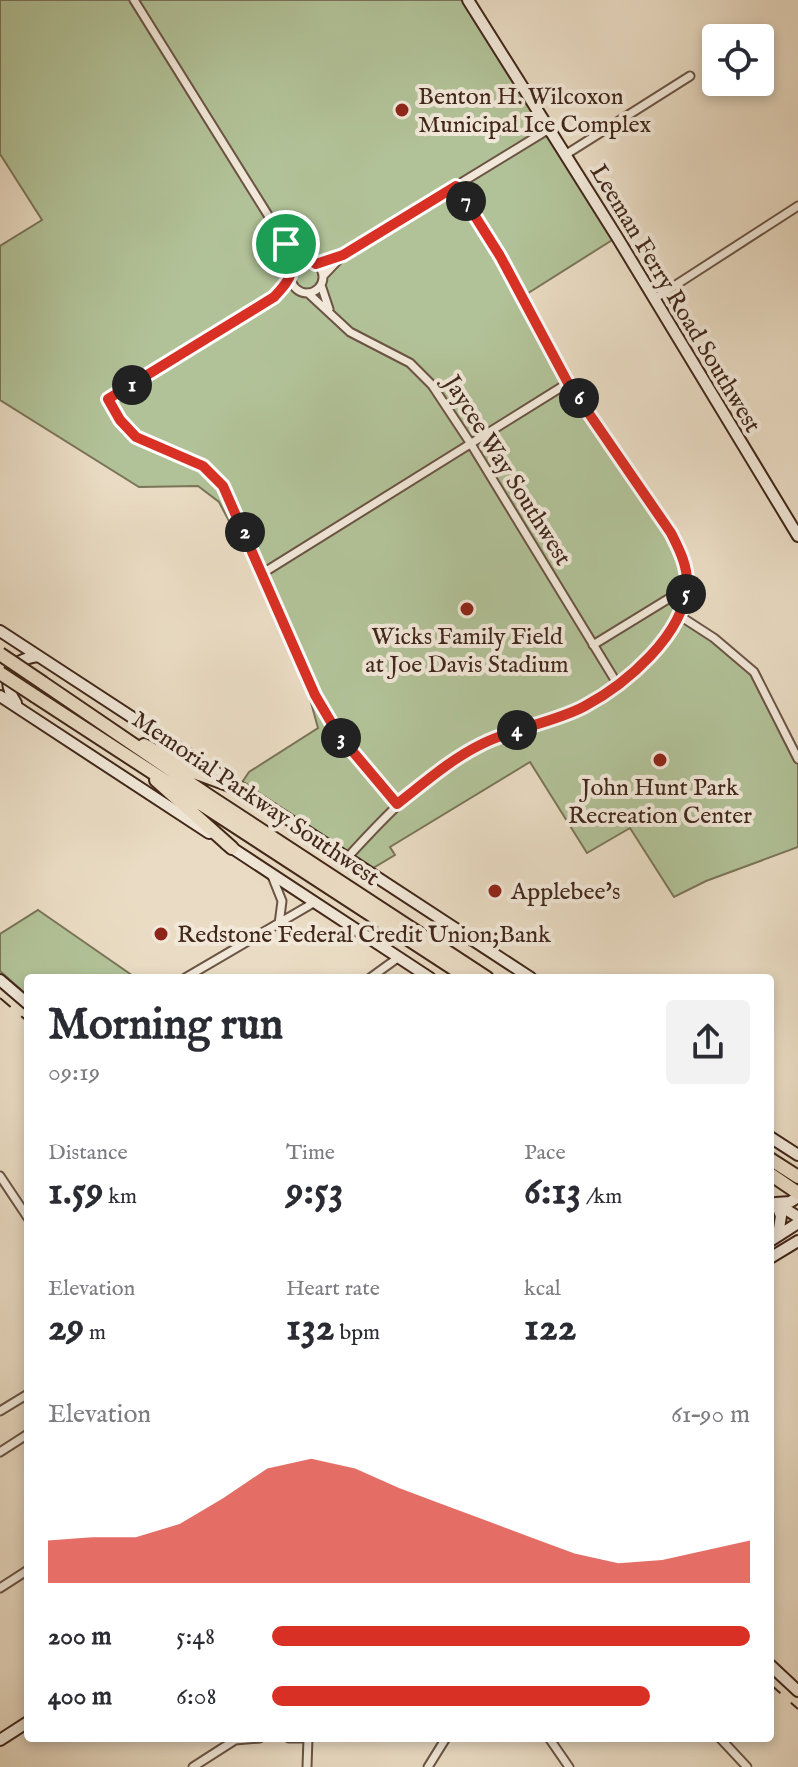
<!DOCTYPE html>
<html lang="en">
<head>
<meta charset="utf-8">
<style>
	:root { --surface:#fff; --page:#f2f2f3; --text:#2b2b33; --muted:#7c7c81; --accent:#d93025 }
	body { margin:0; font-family:"IM FELL English",serif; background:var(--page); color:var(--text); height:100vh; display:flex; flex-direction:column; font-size:30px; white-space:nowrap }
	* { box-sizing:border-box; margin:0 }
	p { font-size:26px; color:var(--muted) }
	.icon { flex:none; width:44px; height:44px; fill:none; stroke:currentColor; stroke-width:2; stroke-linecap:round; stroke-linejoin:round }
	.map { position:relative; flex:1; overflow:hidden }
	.details { position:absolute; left:24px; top:974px; width:750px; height:768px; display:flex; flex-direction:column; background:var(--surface); border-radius:8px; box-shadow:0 4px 12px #0003 }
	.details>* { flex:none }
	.buttons { position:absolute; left:702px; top:24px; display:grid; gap:16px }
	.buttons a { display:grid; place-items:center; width:72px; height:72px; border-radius:8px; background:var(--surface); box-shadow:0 4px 12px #0003; font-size:40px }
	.pin { position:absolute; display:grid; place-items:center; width:68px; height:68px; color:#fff; margin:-34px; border:4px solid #fff; border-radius:50%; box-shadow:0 2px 8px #0007 }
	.km { position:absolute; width:40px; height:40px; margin:-20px; border-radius:50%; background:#222; color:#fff; font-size:22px; line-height:40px; text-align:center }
	.round { display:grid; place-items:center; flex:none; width:84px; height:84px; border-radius:8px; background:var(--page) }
	.summary { display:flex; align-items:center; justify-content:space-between; height:136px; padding:0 24px }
	h1 { font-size:44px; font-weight:700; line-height:60px }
	.figures { display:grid; grid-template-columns:repeat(3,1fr); gap:12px; height:136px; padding:8px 24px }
	.figures div { display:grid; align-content:center }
	.figures b { font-size:40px; font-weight:700 }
	.figures small { font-size:22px; font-weight:400 }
	.figures p { font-size:22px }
	.chart { height:224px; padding:16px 24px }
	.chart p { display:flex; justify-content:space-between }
	.chart svg { width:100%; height:144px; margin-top:8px; fill:var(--accent); opacity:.7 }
	ul { padding:0 24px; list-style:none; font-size:26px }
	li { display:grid; grid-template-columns:128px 96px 1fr; align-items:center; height:60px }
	li i { height:20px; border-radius:10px; background:var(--accent) }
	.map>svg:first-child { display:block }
	.green { fill:#b2c298; stroke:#7a7458; stroke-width:2 }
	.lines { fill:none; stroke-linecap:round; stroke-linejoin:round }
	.street-casing { stroke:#6b5444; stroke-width:11 }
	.secondary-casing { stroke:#412619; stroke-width:14 }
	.highway-casing { stroke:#412619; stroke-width:16 }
	.street { stroke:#f1e8d9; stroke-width:7 }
	.secondary { stroke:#f1e8d9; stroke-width:10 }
	.highway { stroke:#eadcc4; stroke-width:12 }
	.rail { stroke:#412619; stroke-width:2; stroke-dasharray:14 14; stroke-linecap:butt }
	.highway-bridge-casing { stroke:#412619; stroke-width:16; stroke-linecap:butt }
	.highway-bridge { stroke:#eadcc4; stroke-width:12 }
	.route-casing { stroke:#fff; stroke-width:16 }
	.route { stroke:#d93025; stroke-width:10 }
	.poi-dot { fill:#8f2418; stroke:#f1e8d9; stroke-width:3 }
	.labels { text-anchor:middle; stroke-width:8; stroke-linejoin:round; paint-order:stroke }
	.poi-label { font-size:24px; fill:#412619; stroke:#f1e8d9; text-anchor:start }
	.street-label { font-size:24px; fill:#412619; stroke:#f1e8d9 }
</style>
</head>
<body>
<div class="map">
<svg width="798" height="1767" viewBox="0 0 798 1767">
	<rect width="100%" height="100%" fill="#eadcc4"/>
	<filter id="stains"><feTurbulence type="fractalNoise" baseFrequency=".0025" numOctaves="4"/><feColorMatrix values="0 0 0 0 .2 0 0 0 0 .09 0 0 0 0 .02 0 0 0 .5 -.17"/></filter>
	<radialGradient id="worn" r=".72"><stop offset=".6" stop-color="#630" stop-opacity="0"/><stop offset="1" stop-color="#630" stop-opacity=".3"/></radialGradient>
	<path class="green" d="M 0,0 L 469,0 L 617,237 L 522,297 L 568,383 L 671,533 L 687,582 L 681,616 L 754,672 L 798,759 L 798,847 L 706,881 L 674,897 L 630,828 L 587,853 L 530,762 L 390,847 L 395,855 L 368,871 L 239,787 L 249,772 L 318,728 L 310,699 L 251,563 L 219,502 L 198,486 L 139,487 L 0,400 L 0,246 L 42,220 L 0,154 Z
		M 38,910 L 136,978 L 28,978 L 28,996 L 0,971 L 0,934 Z"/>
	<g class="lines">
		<g class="street-casing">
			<path id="street" d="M 134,0 L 286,244 L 293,270
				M 565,155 L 690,76
				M 288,245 L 310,261
				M291 277a16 16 0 1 1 32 0a16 16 0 1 1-32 0Z
				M 316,264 L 341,256
				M 323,276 L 343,255 L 549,129
				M 321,285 L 329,309
				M 308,293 L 350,332 L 410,363 L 432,385 L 471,444 L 618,685
				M 654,299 L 798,206
				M 263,573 L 223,486 L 203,466 L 136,437 L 120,420 L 108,399 L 274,297 L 291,275
				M 680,616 L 714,638 L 754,672 L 798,759
				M 593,645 L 668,599 L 685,597
				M 397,804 L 338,734 L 315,695 L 263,573 L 568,383
				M 347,858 C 387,814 428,771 482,744 C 513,728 554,722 585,706 C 626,684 684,635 687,585 C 688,567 678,549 671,533 L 568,383 L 500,256 L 456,186
				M 272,876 L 282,901 L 279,924
				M 185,978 L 315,902
				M 370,978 L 399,957
				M 0,1176 L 28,1218
				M 0,1411 L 28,1394
				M 0,1452 L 28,1434
				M 0,1588 L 28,1570
				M 289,1738 L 308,1738 L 307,1767
				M 549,1738 L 569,1767
				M 720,1738 L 747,1767
				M 193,1767 L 235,1740 L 260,1738
				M 428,1767 L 446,1738"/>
		</g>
		<g class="secondary-casing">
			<path id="secondary" d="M 468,0 L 617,237 L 798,536
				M 0,631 L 531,978
				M 0,696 L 209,833
				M 16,703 C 0,678 9,660 38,656
				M 226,844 L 430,978
				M 0,980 L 28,1004
				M 770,1137 L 798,1155
				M 776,1203 L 781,1216 L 778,1235
				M 776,1203 L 798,1217
				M 776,1203 L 790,1202 L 798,1197
				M 770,1241 L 798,1223
				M 770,1258 L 798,1241
				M 770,1665 L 798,1691
				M 0,1740 L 28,1722"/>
		</g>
		<g class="highway-casing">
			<path id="highway" d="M 43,683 L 209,796 L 487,978
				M 35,696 L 468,978
				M 144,745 L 189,770 L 243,790
				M 156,780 L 232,848
				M 770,1159 L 798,1177
				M 770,1174 L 798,1193"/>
		</g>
		<use href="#street" class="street"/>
		<use href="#secondary" class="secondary"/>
		<use href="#highway" class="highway"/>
		<path class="rail" d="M 0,998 L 28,1022
			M 770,1684 L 798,1709"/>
		<g class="highway-bridge-casing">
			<path id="highway-bridge" d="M 0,654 L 43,683
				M 0,673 L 35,696"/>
		</g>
		<use href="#highway-bridge" class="highway-bridge"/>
	</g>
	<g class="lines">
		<g class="route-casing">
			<path id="route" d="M 456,186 L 500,256 L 568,383 L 671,533 C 679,549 688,566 687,585 C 684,635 626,684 585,706 C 556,722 513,728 482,744 C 451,759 424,783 397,804 L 338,734 L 315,695 L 223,486 L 203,466 L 136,437 L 120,420 L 108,399 L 274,297 C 294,276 295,271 286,244 L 316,264 L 343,255 Z"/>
		</g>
		<use href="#route" class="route"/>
	</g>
	<g class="poi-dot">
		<circle cx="402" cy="110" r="8"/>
		<circle cx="467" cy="609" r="8"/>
		<circle cx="660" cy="760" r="8"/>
		<circle cx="495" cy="891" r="8"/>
		<circle cx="161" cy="934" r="8"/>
	</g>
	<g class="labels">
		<g class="poi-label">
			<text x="418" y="104">Benton H. Wilcoxon<tspan x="418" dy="28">Municipal Ice Complex</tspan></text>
			<text x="467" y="644" text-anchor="middle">Wicks Family Field<tspan x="467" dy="28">at Joe Davis Stadium</tspan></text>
			<text x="660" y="795" text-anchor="middle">John Hunt Park<tspan x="660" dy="28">Recreation Center</tspan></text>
			<text x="511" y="899">Applebee's</text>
			<text x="177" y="942">Redstone Federal Credit Union;Bank</text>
		</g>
		<g class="street-label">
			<text transform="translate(676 298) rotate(59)" y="8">Leeman Ferry Road Southwest</text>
			<text transform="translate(508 470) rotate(58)" y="8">Jaycee Way Southwest</text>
			<text transform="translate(256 798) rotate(34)" y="8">Memorial Parkway Southwest</text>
		</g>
	</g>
	<rect width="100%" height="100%" filter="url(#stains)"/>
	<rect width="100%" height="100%" fill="url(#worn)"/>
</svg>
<div class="buttons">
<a><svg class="icon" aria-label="locate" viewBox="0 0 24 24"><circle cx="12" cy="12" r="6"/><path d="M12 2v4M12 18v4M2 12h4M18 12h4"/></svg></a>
</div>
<div class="pin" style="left:286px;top:244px;background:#1e9e55"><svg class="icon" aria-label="arrive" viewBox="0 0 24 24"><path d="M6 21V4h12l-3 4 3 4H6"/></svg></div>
<b class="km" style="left:132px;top:385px">1</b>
<b class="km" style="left:245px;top:532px">2</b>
<b class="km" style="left:341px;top:738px">3</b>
<b class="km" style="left:517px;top:730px">4</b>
<b class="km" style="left:686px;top:594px">5</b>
<b class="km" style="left:579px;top:398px">6</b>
<b class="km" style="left:466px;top:201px">7</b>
<section class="details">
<div class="summary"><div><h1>Morning run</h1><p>09:19</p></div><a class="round"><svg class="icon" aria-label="share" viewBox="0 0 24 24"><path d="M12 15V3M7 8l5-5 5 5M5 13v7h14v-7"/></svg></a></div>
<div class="figures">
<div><p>Distance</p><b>1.59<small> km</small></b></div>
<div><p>Time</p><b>9:53</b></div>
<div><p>Pace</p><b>6:13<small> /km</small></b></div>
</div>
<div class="figures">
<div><p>Elevation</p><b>29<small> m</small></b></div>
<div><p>Heart rate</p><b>132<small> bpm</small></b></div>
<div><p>kcal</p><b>122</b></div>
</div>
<div class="chart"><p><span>Elevation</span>61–90 m</p>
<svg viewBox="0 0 160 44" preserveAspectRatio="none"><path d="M0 44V31L10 30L20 30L30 26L40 18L50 9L60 6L70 9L80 15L90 20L100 25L110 30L120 35L130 38L140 37L150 34L160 31V44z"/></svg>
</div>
<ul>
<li><b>200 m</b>5:48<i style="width:100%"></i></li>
<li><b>400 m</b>6:08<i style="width:79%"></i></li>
</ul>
</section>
</div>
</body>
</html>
